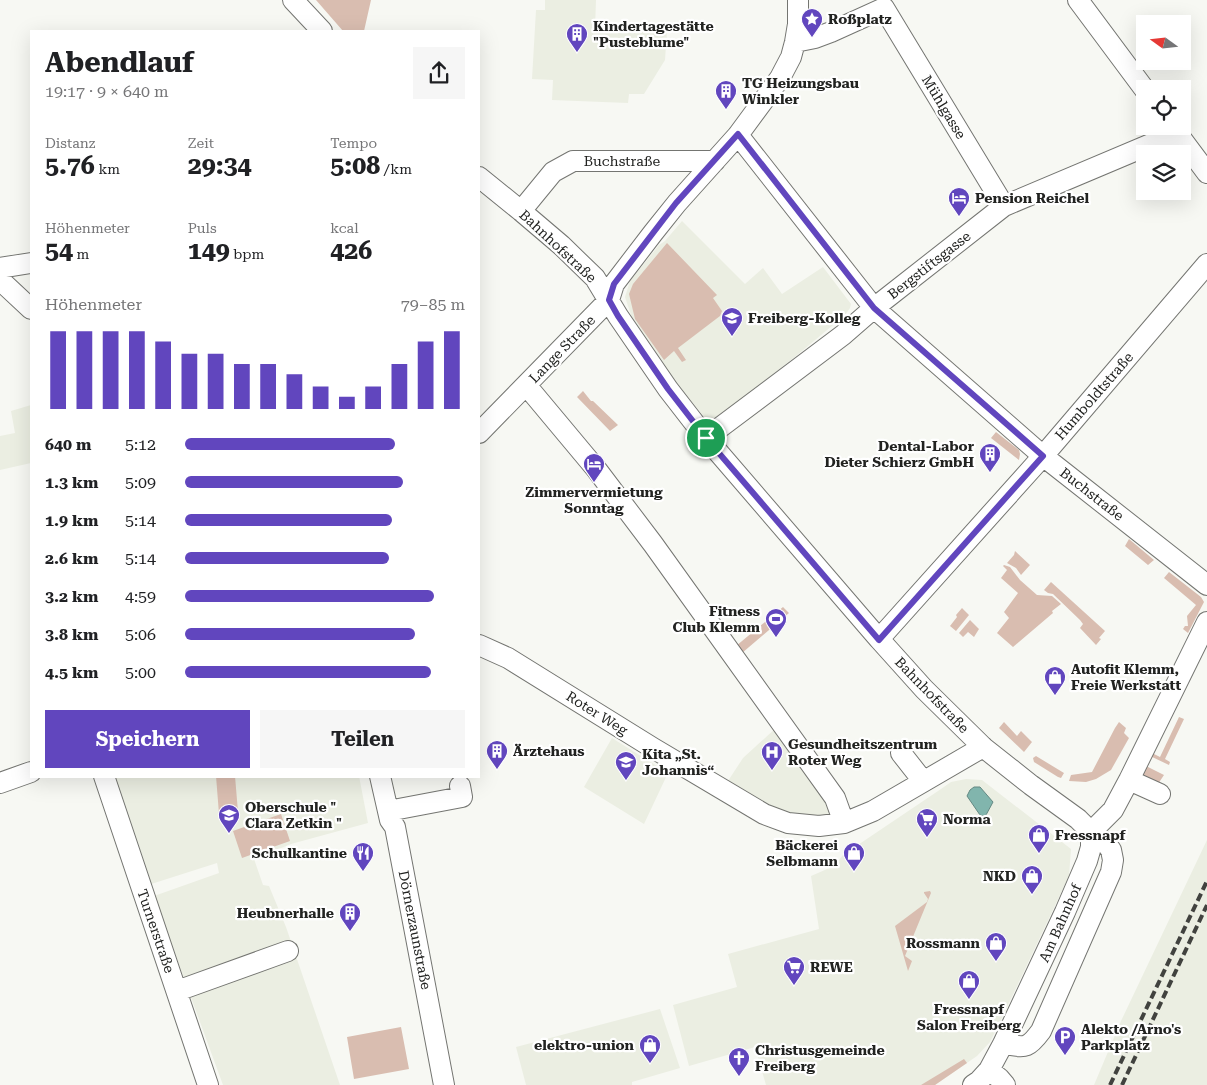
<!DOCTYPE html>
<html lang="de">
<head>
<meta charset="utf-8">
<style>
	:root { --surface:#fff; --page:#f6f6f6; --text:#202124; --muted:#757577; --accent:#6146be }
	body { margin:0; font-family:"Roboto Serif",serif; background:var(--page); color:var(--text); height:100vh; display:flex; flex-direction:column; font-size:19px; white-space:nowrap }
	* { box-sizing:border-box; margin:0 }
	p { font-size:16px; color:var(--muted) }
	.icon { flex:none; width:28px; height:28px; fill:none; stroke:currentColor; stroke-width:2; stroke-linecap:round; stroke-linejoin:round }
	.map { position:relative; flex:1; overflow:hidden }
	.details { position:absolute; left:30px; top:30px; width:450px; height:748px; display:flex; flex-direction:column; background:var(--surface); border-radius:0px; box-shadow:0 5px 20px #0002 }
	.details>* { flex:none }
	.needle { width:32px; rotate:285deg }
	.fabs { position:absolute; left:1136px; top:15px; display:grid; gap:10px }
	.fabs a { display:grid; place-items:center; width:55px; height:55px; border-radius:0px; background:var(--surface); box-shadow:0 5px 20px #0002; font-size:25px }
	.pin { position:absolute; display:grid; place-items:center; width:42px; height:42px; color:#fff; margin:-21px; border:2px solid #fff; border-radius:50%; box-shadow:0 1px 5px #0007 }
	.round { display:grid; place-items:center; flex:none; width:52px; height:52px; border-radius:0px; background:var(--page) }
	.head { display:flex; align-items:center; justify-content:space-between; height:85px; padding:0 15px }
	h1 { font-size:28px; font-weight:700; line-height:38px }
	.metrics { display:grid; grid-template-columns:repeat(3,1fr); gap:8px; height:85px; padding:5px 15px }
	.metrics div { display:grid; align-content:center }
	.metrics b { font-size:25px; font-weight:700 }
	.metrics small { font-size:14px; font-weight:400 }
	.metrics p { font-size:14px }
	.chart { height:140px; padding:10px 15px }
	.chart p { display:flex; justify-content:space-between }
	.chart svg { width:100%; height:90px; margin-top:5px; stroke:var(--accent); stroke-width:6 }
	.action { display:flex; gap:10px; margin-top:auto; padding:10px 15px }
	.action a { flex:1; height:58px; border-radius:0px; background:var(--accent); color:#fff; font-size:20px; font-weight:700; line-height:58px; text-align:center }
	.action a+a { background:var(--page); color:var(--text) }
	ul { padding:0 15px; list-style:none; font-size:16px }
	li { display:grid; grid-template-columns:80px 60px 1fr; align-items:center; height:38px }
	li i { height:12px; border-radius:6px; background:var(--accent) }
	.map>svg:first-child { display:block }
	.built { fill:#ebeee2 }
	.green { fill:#d9bdb0 }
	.water { fill:#81b5ad; stroke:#648983 }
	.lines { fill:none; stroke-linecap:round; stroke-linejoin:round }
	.minor-casing { stroke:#747571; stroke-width:22 }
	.minor { stroke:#fff; stroke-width:20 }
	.rail { stroke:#41423f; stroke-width:4; stroke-dasharray:8 4; stroke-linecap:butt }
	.route-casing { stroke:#fff; stroke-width:10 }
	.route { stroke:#6146be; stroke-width:6 }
	.labels { text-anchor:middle; stroke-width:4.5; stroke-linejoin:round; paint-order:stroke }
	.poi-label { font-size:14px; font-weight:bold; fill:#222321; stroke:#fff; text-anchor:start }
	.street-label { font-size:14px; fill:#222321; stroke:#fff }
</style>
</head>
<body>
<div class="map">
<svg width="1207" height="1085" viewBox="0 0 1207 1085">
	<rect width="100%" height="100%" fill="#f7f8f3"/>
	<path class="built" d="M 545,0 L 596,0 L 595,29 L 667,31 L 665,60 L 644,94 L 629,94 L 628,103 L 552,100 L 553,80 L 532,79 L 536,10 L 545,10 Z
		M 682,221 L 745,284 L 763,268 L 782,294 L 823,267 L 851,304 L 850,308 L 845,315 L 796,356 L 710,424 L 671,376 L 632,318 L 625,297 L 630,281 L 659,245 L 665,241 Z
		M 31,405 L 31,463 L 0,470 L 0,436 L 15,433 L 11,411 Z
		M 777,727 L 831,800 L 831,813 L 826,818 L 789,818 L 726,784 L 743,758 Z
		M 612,738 L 668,773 L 644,824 L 584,787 Z
		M 111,776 L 359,776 L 368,823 L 291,844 L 254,859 L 263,885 L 269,886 L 286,927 L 340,1085 L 223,1085 L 154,896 L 219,873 L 217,863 L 145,886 Z
		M 966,779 L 982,780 L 1071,849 L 1069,876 L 1000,1022 L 990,1042 L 977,1056 L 935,1085 L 766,1085 L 755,1047 L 689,1066 L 673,1005 L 737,987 L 728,954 L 819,929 L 811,876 L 834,866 L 843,855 L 941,789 L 951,782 Z
		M 1207,840 L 1207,1085 L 1094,1085 L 1121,1021 Z
		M 660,1009 L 680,1068 L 632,1082 L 632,1085 L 526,1085 L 516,1047 Z"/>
	<path class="green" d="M 316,0 L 371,0 L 364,31 L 343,31 Z
		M 667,243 L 717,295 L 713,298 L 722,311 L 720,316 L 678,348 L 686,360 L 682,362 L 674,351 L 664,360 L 635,319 L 629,294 L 633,284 Z
		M 583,391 L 591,401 L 593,401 L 618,425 L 610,431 L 577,397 Z
		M 996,432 L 1019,450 L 1020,454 L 1019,460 L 991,438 Z
		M 1129,539 L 1154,560 L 1148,565 L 1125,546 Z
		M 1015,551 L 1030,565 L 1021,575 L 1016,568 L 1007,563 L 1014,555 Z
		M 1004,565 L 1010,567 L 1020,580 L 1037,595 L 1052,596 L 1061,604 L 1052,611 L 1053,613 L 1013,647 L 997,633 L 1009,618 L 1004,612 L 1018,593 L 1001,578 L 1007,570 L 1003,566 Z
		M 1169,572 L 1201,597 L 1204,602 L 1188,633 L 1183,629 L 1185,626 L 1188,626 L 1187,616 L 1196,605 L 1164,578 Z
		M 1051,582 L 1105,631 L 1099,638 L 1101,639 L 1096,645 L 1080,628 L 1083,624 L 1080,620 L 1053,594 L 1048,593 L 1044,590 Z
		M 783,607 L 789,613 L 742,653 L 736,646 Z
		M 962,608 L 969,615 L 956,631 L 950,626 L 957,617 L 956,615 Z
		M 970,620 L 979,629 L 974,637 L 968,632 L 963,637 L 959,633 Z
		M 1179,717 L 1184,719 L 1165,759 L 1170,762 L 1169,765 L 1148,755 L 1150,752 L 1160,757 Z
		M 1004,722 L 1017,736 L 1021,731 L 1032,742 L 1024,752 L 999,728 Z
		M 1119,722 L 1126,728 L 1124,733 L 1129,738 L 1111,770 L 1096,779 L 1086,782 L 1069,781 L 1071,775 L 1092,772 L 1115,728 Z
		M 1036,756 L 1064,773 L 1061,778 L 1058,777 L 1034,762 L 1033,758 Z
		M 1144,765 L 1164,775 L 1158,784 L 1145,779 L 1142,774 Z
		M 216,776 L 235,776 L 238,812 L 219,814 Z
		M 281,814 L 290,841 L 242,858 L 233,831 Z
		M 930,891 L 931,893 L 905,956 L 912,961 L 908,971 L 895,926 L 927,902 L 928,899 L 924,893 L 924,892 Z
		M 401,1027 L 409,1069 L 354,1079 L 347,1037 Z
		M 964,1059 L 967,1063 L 935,1085 L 921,1085 Z"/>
	<path class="water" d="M 974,787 L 980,787 L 993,802 L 986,815 L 983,816 L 980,815 L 967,796 L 970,790 Z"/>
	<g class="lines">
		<g class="minor-casing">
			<path id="minor" d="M 293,0 L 322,31
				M 1078,0 L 1145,90
				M 795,42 L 815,38 L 831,32 L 884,8 L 1004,206
				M 1172,126 L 1207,173
				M 738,135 L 874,308 L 1043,456 L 1207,585
				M 479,177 L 521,211 L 561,245 L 595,278 L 618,316 L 668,389 L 706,438 L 879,639 L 924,689 L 983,747 L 1031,785 L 1078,819 L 1091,832 L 1105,842 L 1111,850 L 1113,860 L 1111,872 L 1041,1031 C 1027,1050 1025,1047 1003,1044
				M 521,211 L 553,172 L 573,161 L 715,161
				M 0,268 L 31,263
				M 0,280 L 31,309
				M 526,385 L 597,470 L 653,544 L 835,798 L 844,823
				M 479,433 L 609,300 L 614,284 L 653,233 L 677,203 L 738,135 L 780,78 L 791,57 L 795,42 L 798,24 L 798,0
				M 706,438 L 843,335 L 874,308 L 1004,206 L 1177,133
				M 879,639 L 1043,456 L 1207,264
				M 479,645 L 508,658 L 653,748 L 764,814 L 788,823 L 819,826 L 844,823 L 873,811 L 983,747
				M 901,753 L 923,781
				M 104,776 L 208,1085
				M 380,776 L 390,820 L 395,827 L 444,1085
				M 1129,780 L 1160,794
				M 0,783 L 31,772
				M 388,811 L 462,797 L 460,786
				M 177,991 L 288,951
				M 989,1070 L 999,1078 L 1005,1085
				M 973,1085 L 979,1081 L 989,1070 L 1003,1044 L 1065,912 L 1087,861 L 1091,847 L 1091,832 L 1113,810 L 1129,780 L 1207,622"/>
		</g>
		<use href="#minor" class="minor"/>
		<path class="rail" d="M 1110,1085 L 1207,881
			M 1122,1085 L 1207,905"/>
	</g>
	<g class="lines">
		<g class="route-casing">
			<path id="route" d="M 738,134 L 874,308 L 1043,456 L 879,640 L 706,438 L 668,389 L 618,316 L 609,300 L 614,284 L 653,233 L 676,203 Z"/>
		</g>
		<use href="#route" class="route"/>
	</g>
	<defs>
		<g id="sight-pin" transform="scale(1.125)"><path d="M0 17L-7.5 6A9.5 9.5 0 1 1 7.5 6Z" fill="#6146be" stroke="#fff"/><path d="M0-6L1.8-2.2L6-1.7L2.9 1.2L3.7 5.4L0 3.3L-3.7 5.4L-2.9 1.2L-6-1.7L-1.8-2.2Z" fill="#fff"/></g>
		<g id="building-pin" transform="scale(1.125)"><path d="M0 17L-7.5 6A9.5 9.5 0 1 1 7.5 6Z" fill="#6146be" stroke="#fff"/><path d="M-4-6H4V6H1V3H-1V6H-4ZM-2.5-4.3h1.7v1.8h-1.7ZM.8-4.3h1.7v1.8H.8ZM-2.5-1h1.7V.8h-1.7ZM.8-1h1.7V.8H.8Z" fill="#fff"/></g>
		<g id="hotel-pin" transform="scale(1.125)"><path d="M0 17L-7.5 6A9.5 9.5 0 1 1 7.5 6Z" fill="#6146be" stroke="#fff"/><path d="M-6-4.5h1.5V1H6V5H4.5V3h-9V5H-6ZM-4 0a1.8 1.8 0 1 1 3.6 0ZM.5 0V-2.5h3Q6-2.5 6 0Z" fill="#fff"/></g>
		<g id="school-pin" transform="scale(1.125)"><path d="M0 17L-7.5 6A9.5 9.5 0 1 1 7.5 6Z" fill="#6146be" stroke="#fff"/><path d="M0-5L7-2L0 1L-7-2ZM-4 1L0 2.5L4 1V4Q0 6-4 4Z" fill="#fff"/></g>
		<g id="stadium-pin" transform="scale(1.125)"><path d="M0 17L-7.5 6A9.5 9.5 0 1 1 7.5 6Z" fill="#6146be" stroke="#fff"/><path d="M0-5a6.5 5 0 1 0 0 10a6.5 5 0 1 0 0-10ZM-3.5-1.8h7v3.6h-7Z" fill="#fff"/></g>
		<g id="shop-pin" transform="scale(1.125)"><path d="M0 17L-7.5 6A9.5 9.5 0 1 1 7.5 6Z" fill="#6146be" stroke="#fff"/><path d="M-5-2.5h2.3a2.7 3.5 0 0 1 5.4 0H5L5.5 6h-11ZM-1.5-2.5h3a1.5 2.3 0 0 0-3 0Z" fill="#fff"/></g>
		<g id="hospital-pin" transform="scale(1.125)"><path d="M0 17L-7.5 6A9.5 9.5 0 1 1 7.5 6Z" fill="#6146be" stroke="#fff"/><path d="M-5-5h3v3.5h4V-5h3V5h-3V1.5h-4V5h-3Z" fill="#fff"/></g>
		<g id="supermarket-pin" transform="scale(1.125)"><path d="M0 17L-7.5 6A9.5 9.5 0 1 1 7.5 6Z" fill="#6146be" stroke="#fff"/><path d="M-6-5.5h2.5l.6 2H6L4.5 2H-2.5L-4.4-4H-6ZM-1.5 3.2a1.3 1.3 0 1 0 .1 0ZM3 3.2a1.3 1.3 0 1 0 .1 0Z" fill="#fff"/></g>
		<g id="restaurant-pin" transform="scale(1.125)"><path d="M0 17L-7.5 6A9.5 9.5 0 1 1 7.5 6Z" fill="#6146be" stroke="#fff"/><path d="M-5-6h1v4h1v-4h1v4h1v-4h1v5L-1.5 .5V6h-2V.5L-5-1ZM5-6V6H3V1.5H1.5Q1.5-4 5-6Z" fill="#fff"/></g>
		<g id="parking-pin" transform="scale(1.125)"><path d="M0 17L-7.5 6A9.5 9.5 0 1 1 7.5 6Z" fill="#6146be" stroke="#fff"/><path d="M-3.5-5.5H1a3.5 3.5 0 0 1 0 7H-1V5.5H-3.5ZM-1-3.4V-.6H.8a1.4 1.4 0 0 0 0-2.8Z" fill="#fff"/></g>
		<g id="church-pin" transform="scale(1.125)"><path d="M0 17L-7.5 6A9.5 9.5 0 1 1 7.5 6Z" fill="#6146be" stroke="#fff"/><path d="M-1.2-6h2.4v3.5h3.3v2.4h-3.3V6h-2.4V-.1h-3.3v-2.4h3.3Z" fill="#fff"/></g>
	</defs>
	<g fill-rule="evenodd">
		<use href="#sight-pin" x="812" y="19"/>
		<use href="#building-pin" x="577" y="34"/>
		<use href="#building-pin" x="726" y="91"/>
		<use href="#hotel-pin" x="959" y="198"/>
		<use href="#school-pin" x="732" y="318"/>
		<use href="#building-pin" x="990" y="454"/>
		<use href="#hotel-pin" x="594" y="464"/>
		<use href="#stadium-pin" x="776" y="619"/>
		<use href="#shop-pin" x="1055" y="677"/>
		<use href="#building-pin" x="497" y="751"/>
		<use href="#hospital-pin" x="772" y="752"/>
		<use href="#school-pin" x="626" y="762"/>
		<use href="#school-pin" x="229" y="815"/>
		<use href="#supermarket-pin" x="927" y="819"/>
		<use href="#shop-pin" x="1039" y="835"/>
		<use href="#restaurant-pin" x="363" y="853"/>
		<use href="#shop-pin" x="854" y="853"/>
		<use href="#shop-pin" x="1032" y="876"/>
		<use href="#building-pin" x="350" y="913"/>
		<use href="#shop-pin" x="996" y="943"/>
		<use href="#supermarket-pin" x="794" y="967"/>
		<use href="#shop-pin" x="969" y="981"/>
		<use href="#parking-pin" x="1065" y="1037"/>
		<use href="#shop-pin" x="650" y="1045"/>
		<use href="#church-pin" x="739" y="1058"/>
	</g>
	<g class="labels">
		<g class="poi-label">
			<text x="828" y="24">Roßplatz</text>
			<text x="593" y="31">Kindertagestätte<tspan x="593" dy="16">"Pusteblume"</tspan></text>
			<text x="742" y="88">TG Heizungsbau<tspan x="742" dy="16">Winkler</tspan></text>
			<text x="975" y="203">Pension Reichel</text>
			<text x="748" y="323">Freiberg-Kolleg</text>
			<text x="974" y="451" text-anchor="end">Dental-Labor<tspan x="974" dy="16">Dieter Schierz GmbH</tspan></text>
			<text x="594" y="497" text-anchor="middle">Zimmervermietung<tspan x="594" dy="16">Sonntag</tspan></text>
			<text x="760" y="616" text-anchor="end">Fitness<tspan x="760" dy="16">Club Klemm</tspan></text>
			<text x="1071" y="674">Autofit Klemm,<tspan x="1071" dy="16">Freie Werkstatt</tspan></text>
			<text x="788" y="749">Gesundheitszentrum<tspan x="788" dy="16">Roter Weg</tspan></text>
			<text x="513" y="756">Ärztehaus</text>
			<text x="642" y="759">Kita „St.<tspan x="642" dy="16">Johannis“</tspan></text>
			<text x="245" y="812">Oberschule "<tspan x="245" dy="16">Clara Zetkin "</tspan></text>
			<text x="943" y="824">Norma</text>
			<text x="1055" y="840">Fressnapf</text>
			<text x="838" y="850" text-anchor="end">Bäckerei<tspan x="838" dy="16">Selbmann</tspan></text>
			<text x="347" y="858" text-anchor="end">Schulkantine</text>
			<text x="1016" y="881" text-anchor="end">NKD</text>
			<text x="334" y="918" text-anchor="end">Heubnerhalle</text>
			<text x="980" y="948" text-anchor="end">Rossmann</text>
			<text x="810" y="972">REWE</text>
			<text x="969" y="1014" text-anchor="middle">Fressnapf<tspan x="969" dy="16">Salon Freiberg</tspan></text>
			<text x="1081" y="1034">Alekto /Arno's<tspan x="1081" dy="16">Parkplatz</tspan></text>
			<text x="634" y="1050" text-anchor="end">elektro-union</text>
			<text x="755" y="1055">Christusgemeinde<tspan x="755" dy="16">Freiberg</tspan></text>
		</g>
		<g class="street-label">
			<text transform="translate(944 107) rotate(59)" y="5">Mühlgasse</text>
			<text x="622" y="166">Buchstraße</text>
			<text transform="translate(558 246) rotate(43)" y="5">Bahnhofstraße</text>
			<text transform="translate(929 265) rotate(-38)" y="5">Bergstiftsgasse</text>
			<text transform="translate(562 349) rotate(-46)" y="5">Lange Straße</text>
			<text transform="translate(1094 396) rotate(-49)" y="5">Humboldtstraße</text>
			<text transform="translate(1092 494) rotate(38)" y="5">Buchstraße</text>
			<text transform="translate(932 695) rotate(46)" y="5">Bahnhofstraße</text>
			<text transform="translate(597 713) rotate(32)" y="5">Roter Weg</text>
			<text transform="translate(1060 923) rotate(-66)" y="5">Am Bahnhof</text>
			<text transform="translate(415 930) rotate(79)" y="5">Dörnerzaunstraße</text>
			<text transform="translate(156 931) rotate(71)" y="5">Turnerstraße</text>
		</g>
	</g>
</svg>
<div class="fabs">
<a><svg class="needle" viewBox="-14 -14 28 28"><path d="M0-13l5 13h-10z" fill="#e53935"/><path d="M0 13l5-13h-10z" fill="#757577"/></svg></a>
<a><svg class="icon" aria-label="locate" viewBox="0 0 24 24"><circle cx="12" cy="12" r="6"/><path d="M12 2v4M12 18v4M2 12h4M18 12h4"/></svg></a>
<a><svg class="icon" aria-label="layers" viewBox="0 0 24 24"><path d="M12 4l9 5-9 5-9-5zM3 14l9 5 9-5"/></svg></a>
</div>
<div class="pin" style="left:706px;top:438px;background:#1e9e55"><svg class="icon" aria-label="arrive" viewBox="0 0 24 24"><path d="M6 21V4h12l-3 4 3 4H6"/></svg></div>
<section class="details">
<div class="head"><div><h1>Abendlauf</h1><p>19:17 · 9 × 640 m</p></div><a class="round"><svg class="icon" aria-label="share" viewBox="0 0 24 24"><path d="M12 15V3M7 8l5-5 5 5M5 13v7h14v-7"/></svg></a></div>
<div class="metrics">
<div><p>Distanz</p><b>5.76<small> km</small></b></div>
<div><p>Zeit</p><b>29:34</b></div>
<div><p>Tempo</p><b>5:08<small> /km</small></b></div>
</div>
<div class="metrics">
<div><p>Höhenmeter</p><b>54<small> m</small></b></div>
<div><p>Puls</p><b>149<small> bpm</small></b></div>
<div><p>kcal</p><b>426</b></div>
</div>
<div class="chart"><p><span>Höhenmeter</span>79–85 m</p>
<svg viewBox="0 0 160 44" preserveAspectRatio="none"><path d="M5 44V6M15 44V6M25 44V6M35 44V6M45 44V11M55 44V17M65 44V17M75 44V22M85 44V22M95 44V27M105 44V33M115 44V38M125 44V33M135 44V22M145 44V11M155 44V6"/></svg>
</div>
<ul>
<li><b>640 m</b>5:12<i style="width:75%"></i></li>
<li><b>1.3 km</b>5:09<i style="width:78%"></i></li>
<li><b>1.9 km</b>5:14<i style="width:74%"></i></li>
<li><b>2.6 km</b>5:14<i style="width:73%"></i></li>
<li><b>3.2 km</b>4:59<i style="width:89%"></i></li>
<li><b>3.8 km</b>5:06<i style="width:82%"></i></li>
<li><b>4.5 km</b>5:00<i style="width:88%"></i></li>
</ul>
<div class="action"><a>Speichern</a><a>Teilen</a></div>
</section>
</div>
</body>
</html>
